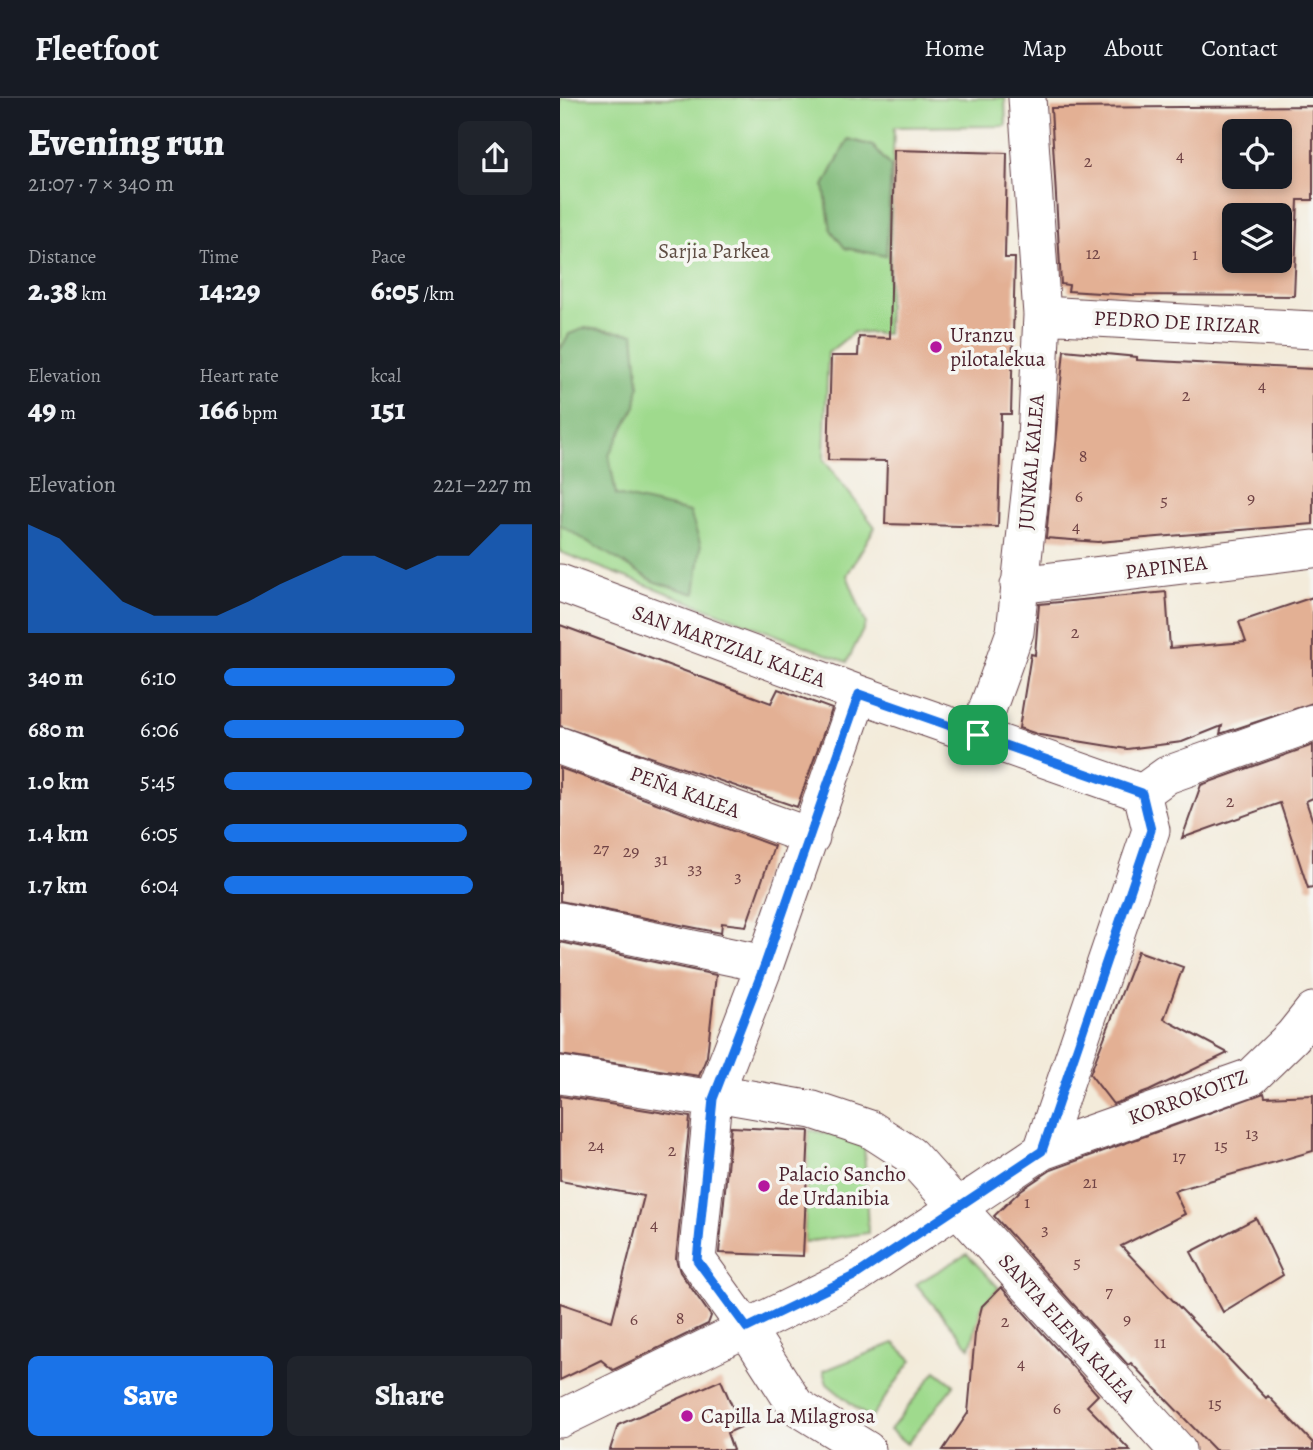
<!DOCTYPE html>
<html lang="en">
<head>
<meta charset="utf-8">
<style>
	:root { --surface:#171b24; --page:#20242c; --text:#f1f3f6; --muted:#9ea1a6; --line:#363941; --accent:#1a73e8 }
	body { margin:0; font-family:Alegreya,serif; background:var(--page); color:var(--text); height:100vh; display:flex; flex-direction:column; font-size:26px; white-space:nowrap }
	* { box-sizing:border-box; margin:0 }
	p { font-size:23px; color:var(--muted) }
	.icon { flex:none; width:38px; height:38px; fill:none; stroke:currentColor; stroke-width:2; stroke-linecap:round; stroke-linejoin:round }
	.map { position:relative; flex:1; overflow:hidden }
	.details { display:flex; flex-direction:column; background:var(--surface); width:560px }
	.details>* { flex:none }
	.buttons { position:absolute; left:662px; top:21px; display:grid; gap:14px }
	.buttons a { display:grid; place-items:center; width:70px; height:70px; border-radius:10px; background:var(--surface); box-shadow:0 4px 10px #0003; font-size:35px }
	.pin { position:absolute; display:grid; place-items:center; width:60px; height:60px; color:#fff; margin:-30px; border-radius:14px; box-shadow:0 4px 10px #0006 }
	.round { display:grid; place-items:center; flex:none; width:74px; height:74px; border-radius:10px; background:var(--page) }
	.summary { display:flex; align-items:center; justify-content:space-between; height:119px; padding:0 28px }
	h1 { font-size:38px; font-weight:800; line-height:52px }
	.figures { display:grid; grid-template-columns:repeat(3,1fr); gap:10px; height:119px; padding:7px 28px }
	.figures div { display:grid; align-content:center }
	.figures b { font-size:30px; font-weight:800 }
	.figures small { font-size:19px; font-weight:400 }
	.figures p { font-size:19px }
	.chart { height:196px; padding:14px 28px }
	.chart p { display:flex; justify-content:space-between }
	.chart svg { width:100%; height:126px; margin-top:7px; fill:var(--accent); opacity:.7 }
	.primary-button { display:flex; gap:14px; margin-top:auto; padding:14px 28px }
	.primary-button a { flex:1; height:80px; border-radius:10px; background:var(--accent); color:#fff; font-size:28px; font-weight:800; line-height:80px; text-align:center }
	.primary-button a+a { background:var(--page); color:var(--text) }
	ul { padding:0 28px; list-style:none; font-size:23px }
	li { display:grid; grid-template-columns:112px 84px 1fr; align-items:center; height:52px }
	li i { height:18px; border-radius:9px; background:var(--accent) }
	header { display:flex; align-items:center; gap:42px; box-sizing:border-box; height:98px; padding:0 35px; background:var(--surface); border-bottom:2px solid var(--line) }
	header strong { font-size:33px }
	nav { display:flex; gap:38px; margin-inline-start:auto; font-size:24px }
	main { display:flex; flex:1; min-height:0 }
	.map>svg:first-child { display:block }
	.green { fill:#9fda8d; stroke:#747c5c; stroke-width:2 }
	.forest { fill:#7fba78; stroke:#646c52; stroke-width:2 }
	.building { fill:#e3b094; fill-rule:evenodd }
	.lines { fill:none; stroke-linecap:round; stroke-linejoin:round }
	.street-casing { stroke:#633e45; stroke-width:39 }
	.street { stroke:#fff; stroke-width:37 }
	.route-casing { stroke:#fff; stroke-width:14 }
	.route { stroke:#1a73e8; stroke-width:9 }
	.poi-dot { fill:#b5179e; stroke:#f6f6f2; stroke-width:2.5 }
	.labels { text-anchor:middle; stroke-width:7; stroke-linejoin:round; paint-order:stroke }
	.number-label { font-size:18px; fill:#704345 }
	.park-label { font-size:21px; fill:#5f4e44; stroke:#f6f6f2 }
	.street-label { font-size:21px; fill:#4a1f2b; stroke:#f6f6f2 }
	.poi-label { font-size:21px; fill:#4a1f2b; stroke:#f6f6f2; text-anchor:start }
</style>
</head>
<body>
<header>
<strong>Fleetfoot</strong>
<nav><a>Home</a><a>Map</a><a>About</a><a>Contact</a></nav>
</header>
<main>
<section class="details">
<div class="summary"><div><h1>Evening run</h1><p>21:07 · 7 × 340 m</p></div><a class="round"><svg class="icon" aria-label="share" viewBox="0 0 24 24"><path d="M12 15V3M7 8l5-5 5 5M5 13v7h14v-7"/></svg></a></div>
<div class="figures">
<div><p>Distance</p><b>2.38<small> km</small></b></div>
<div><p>Time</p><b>14:29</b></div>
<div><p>Pace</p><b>6:05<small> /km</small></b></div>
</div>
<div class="figures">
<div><p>Elevation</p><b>49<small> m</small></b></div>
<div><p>Heart rate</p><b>166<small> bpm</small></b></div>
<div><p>kcal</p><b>151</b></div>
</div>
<div class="chart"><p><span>Elevation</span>221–227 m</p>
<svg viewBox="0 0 160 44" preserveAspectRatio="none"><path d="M0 44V6L10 11L20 22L30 33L40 38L50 38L60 38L70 33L80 27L90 22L100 17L110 17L120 22L130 17L140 17L150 6L160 6V44z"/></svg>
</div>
<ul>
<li><b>340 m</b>6:10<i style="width:75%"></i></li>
<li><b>680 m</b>6:06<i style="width:78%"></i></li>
<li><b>1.0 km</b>5:45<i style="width:100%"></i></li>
<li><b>1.4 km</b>6:05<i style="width:79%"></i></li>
<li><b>1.7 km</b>6:04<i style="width:81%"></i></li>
</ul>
<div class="primary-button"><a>Save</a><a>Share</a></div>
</section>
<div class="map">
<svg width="753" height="1352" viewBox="0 0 753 1352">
	<rect width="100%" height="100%" fill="#f6f6f2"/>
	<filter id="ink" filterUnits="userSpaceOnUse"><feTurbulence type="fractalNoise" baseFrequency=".0143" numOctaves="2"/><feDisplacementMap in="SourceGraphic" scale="14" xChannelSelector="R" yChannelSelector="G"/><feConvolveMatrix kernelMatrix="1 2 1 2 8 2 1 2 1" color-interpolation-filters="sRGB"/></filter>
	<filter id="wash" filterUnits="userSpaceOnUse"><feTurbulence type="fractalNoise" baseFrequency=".00686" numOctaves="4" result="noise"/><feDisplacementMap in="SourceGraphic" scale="28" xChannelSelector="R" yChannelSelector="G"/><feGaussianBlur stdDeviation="1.57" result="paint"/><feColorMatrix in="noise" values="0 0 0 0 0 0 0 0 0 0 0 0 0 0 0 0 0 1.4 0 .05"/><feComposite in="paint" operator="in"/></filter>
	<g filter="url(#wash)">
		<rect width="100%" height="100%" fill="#f3ebda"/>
		<path class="green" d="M 0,0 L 445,0 L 446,28 L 334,29 L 327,236 L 294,234 L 268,255 L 264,362 L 315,429 L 287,477 L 306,526 L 287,564 L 0,454 Z
			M 249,1032 L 304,1042 L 308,1135 L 244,1144 Z
			M 407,1156 L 439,1190 L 422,1208 L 410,1250 L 356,1186 Z
			M 334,1245 L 352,1262 L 310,1321 L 267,1286 L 263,1273 Z
			M 376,1273 L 394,1287 L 347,1346 L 330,1332 Z"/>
		<path class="forest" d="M 288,41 L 313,48 L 331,69 L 326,158 L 285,150 L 271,132 L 264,88 Z
			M 25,230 L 74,236 L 79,287 L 76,308 L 49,357 L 56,397 L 130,414 L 141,448 L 135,496 L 95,484 L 0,427 L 0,252 L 9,236 Z"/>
		<g id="blocks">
			<path class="building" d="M 753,8 L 753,102 L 738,102 L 734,198 L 572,197 L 508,193 L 509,187 L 501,186 L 491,10 ZM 674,33 L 719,33 L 719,79 L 674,79 ZM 674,117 L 719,117 L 719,163 L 674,163 Z
				M 334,52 L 447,55 L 445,160 L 455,160 L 451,316 L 441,316 L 438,429 L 325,426 L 327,363 L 268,362 L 271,258 L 298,258 L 299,239 L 330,240 Z
				M 504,252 L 577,259 L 577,262 L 753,271 L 753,426 L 538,444 L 486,440 Z
				M 606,494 L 610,550 L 686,544 L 679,524 L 753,499 L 753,605 L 660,636 L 662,628 L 622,644 L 567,651 L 480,637 L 459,630 L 471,556 L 475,557 L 479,506 Z
				M 0,527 L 211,605 L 218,591 L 272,611 L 237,709 L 0,628 Z
				M 753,647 L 753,700 L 746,703 L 753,724 L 753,789 L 748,790 L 720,705 L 622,740 L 641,687 Z
				M 0,670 L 214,748 L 186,828 L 162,825 L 161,835 L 0,803 Z
				M 0,844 L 156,877 L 147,958 L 139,978 L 0,957 Z
				M 578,853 L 623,869 L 604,921 L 668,955 L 589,993 L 553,1006 L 530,976 Z
				M 704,995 L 705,999 L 753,997 L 753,1053 L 614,1093 L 625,1116 L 561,1148 L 706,1300 L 708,1298 L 753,1345 L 753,1352 L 655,1352 L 571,1265 L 568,1267 L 434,1118 L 461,1092 L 491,1072 Z
				M 0,998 L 130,1019 L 116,1161 L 120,1174 L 151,1218 L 148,1226 L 53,1272 L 41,1262 L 0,1282 L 0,1205 L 52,1223 L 84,1098 L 0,1083 Z
				M 171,1029 L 249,1033 L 243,1158 L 159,1155 Z
				M 696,1120 L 723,1177 L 663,1214 L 631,1154 Z
				M 441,1189 L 538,1297 L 527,1308 L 570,1352 L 383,1352 L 408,1315 L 415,1236 L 422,1208 Z
				M 161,1282 L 181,1329 L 167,1335 L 173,1352 L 50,1352 L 58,1327 Z"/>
		</g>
	</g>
	<g filter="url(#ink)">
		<use href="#blocks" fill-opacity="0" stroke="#633e45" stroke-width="2"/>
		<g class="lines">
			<g class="street-casing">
				<path id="street" d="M 482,217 L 753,232
					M 0,485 L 299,596 L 582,695
					M 459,487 L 753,451
					M 299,596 L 205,866 L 153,1001 L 137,1162 L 186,1230 L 236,1308 L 307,1352
					M 418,637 L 455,534 L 476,341 L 482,217 L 467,0
					M 0,648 L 251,739
					M 582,695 L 607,677 L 753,625
					M 0,823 L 205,866
					M 0,977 L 153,1001
					M 156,995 L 253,1012 L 310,1031 L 350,1057 L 617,1352
					M 482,1053 L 691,979 L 733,938 L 753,913
					M 0,1321 L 296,1177 L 482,1053 L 591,732 L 582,695"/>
			</g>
			<use href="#street" class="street"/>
		</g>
	</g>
	<g class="lines" filter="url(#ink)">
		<g class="route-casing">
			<path id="route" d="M 299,596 L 582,695 L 591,732 L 482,1053 L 296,1177 L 187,1230 L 137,1162 L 153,1001 L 205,866 Z"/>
		</g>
		<use href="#route" class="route"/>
	</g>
	<g class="poi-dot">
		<circle cx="376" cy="249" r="7"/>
		<circle cx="204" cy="1088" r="7"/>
		<circle cx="127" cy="1318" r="7"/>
	</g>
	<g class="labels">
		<g class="number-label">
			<text x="620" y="63">4</text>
			<text x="528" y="69">2</text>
			<text x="533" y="161">12</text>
			<text x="635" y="162">1</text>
			<text x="702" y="293">4</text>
			<text x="626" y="303">2</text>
			<text x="523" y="364">8</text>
			<text x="519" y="404">6</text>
			<text x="691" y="406">9</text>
			<text x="604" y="408">5</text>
			<text x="516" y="434">4</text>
			<text x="515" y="540">2</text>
			<text x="670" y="709">2</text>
			<text x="41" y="756">27</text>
			<text x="71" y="759">29</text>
			<text x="101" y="767">31</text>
			<text x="135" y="776">33</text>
			<text x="178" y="784">3</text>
			<text x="692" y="1041">13</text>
			<text x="36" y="1053">24</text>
			<text x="661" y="1053">15</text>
			<text x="112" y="1058">2</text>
			<text x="619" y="1064">17</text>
			<text x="530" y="1090">21</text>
			<text x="467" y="1110">1</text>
			<text x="94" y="1132">4</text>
			<text x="485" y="1137">3</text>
			<text x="517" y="1170">5</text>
			<text x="549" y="1199">7</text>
			<text x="120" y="1226">8</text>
			<text x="74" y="1227">6</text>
			<text x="567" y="1227">9</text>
			<text x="445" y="1229">2</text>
			<text x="600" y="1250">11</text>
			<text x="461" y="1271">4</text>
			<text x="655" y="1311">15</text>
			<text x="497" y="1316">6</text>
		</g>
		<g class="park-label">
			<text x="154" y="160">Sarjia Parkea</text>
		</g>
		<g class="street-label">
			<text transform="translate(617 224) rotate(3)" y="7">PEDRO DE IRIZAR</text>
			<text transform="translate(471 364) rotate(-85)" y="7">JUNKAL KALEA</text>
			<text transform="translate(606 469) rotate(-7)" y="7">PAPINEA</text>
			<text transform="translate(169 548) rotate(20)" y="7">SAN MARTZIAL KALEA</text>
			<text transform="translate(125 694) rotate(20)" y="7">PEÑA KALEA</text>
			<text transform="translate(628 999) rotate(-20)" y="7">KORROKOITZ</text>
			<text transform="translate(507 1230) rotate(48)" y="7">SANTA ELENA KALEA</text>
		</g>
		<g class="poi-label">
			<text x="390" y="244">Uranzu<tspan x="390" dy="24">pilotalekua</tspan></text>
			<text x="218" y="1083">Palacio Sancho<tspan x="218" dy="24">de Urdanibia</tspan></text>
			<text x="141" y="1325">Capilla La Milagrosa</text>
		</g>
	</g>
</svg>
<div class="buttons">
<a><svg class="icon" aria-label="locate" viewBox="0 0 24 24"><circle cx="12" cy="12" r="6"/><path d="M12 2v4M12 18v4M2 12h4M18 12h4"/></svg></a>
<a><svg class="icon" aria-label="layers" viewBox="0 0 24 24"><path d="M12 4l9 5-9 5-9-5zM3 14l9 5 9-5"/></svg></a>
</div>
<div class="pin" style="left:418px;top:637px;background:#1e9e55"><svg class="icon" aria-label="arrive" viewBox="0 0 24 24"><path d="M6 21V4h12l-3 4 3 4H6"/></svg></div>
</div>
</main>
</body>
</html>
